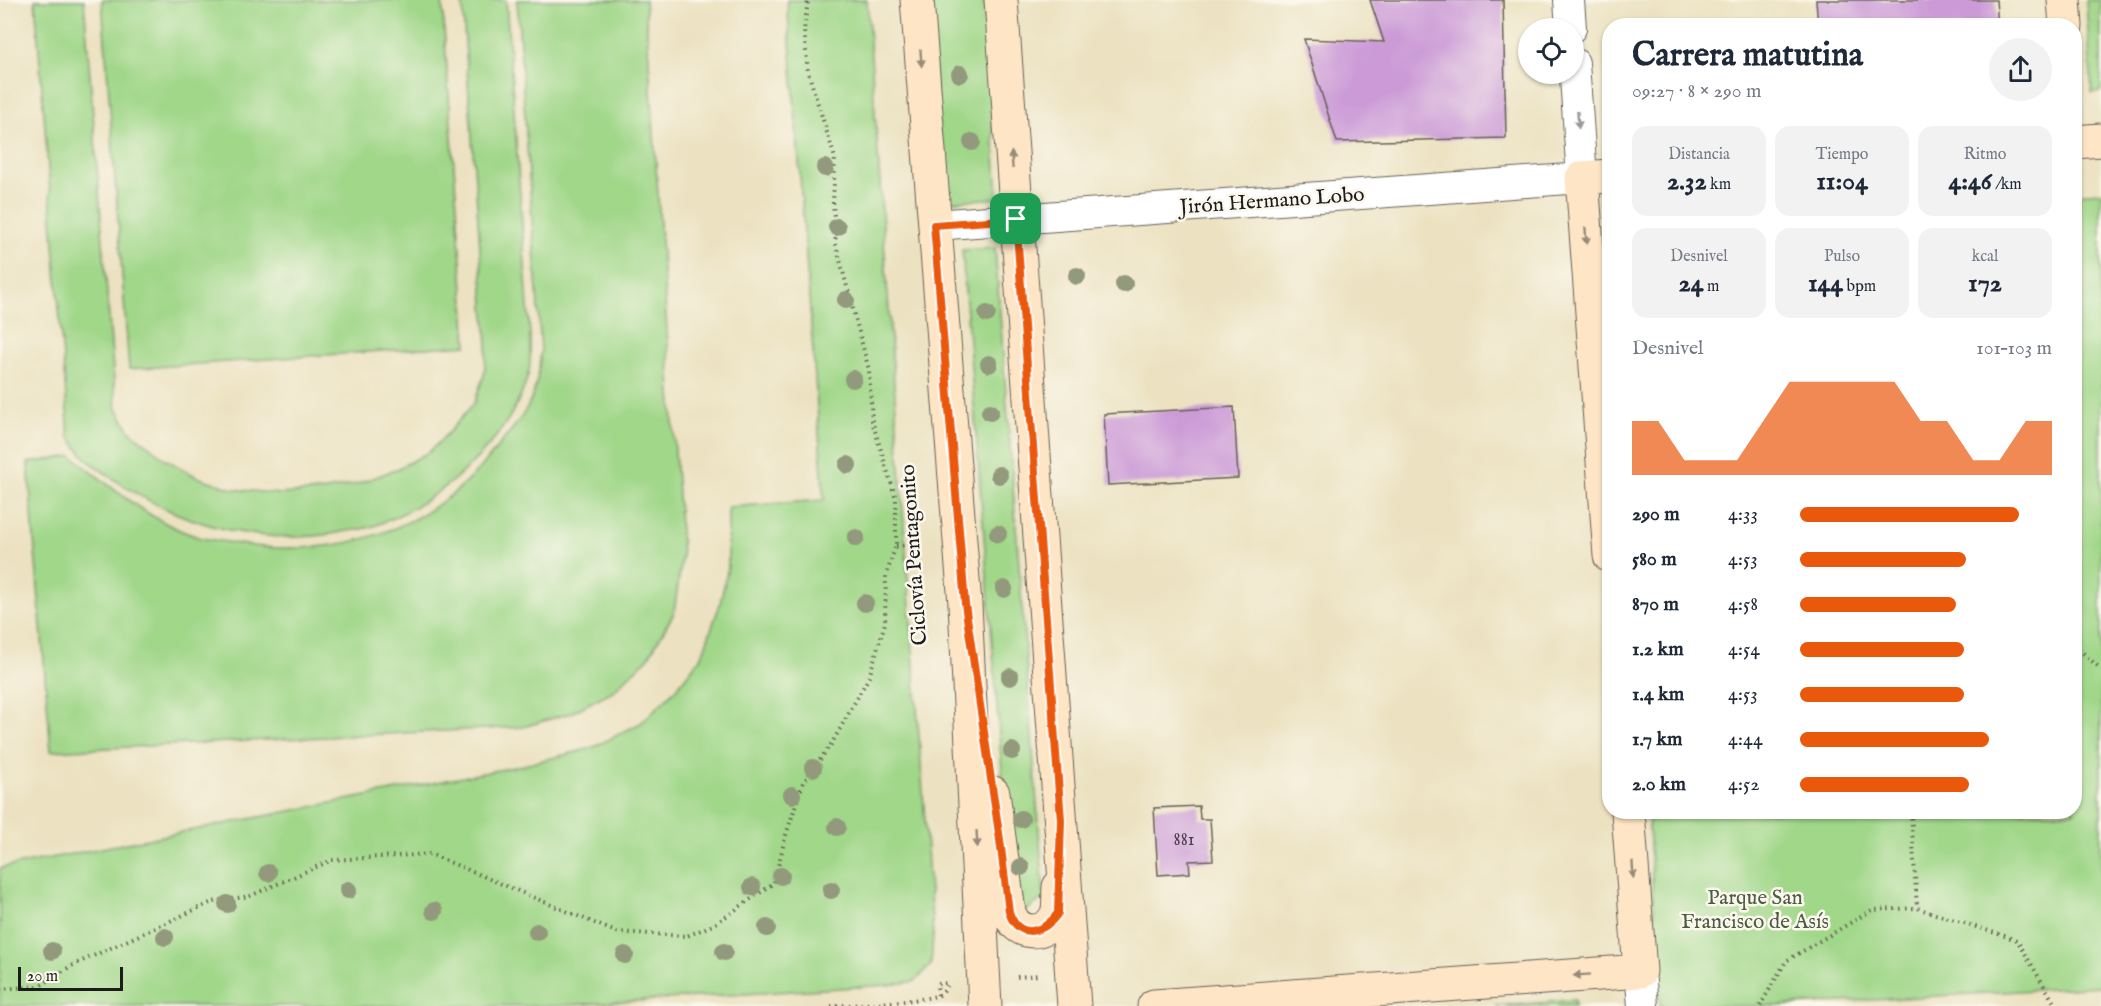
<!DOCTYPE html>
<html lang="es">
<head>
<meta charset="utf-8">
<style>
	:root { --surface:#fff; --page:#f2f2f3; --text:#1f2937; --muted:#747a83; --accent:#ea580c }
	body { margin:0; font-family:"IM FELL English",serif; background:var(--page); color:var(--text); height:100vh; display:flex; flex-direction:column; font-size:22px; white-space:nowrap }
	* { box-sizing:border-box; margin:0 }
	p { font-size:20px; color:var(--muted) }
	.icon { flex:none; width:33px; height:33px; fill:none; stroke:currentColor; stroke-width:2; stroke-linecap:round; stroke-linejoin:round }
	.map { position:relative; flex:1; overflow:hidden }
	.sheet { position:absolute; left:1602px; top:18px; width:480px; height:801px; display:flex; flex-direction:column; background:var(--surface); border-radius:24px; box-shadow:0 2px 4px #0004 }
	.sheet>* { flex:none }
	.buttons { position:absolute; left:1518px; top:18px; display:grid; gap:12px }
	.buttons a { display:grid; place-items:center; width:66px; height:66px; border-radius:50%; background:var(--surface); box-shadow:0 2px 4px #0004; font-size:30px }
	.scale { position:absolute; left:18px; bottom:15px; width:105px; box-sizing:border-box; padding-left:6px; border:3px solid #1c1c1c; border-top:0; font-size:16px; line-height:21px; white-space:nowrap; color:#1c1c1c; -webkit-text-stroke:4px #fbf7ec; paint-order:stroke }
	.pin { position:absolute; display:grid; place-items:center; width:51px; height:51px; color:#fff; margin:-26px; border-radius:12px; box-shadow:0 3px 9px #0006 }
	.round { display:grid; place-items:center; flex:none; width:63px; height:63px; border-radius:32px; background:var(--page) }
	.head { display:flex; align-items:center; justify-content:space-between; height:102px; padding:0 30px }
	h1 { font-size:33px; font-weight:700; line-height:45px }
	.stats { display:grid; grid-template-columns:repeat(3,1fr); gap:9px; height:102px; padding:6px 30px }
	.stats div { display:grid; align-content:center; border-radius:15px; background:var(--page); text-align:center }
	.stats b { font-size:26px; font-weight:700 }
	.stats small { font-size:16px; font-weight:400 }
	.stats p { font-size:16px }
	.chart { height:168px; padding:12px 30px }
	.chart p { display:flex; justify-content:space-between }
	.chart svg { width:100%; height:108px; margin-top:6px; fill:var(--accent); opacity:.7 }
	ul { padding:0 30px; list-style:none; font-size:20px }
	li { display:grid; grid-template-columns:96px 72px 1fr; align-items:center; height:45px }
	li i { height:15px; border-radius:8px; background:var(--accent) }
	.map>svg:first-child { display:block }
	.green { fill:#a0d789; stroke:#5e7a52; stroke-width:1.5 }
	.building { fill:#cb9ad7 }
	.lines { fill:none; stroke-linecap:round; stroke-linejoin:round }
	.street-casing { stroke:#656156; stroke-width:32 }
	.secondary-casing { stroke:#656156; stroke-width:35 }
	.path { stroke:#656156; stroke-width:4; stroke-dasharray:1.5 4.5; stroke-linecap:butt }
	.street { stroke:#fff; stroke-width:30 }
	.secondary { stroke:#fde5c5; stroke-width:33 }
	.tree { fill:#93997b }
	.oneway { fill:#988b79 }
	.oneway2 { fill:#999 }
	.route-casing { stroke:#fff; stroke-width:12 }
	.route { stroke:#ea580c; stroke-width:8 }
	.labels { text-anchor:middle; stroke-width:5; stroke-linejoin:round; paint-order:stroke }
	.number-label { font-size:18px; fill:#483c4b }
	.street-label { font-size:21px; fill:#1c1c1c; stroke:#fbf7ec }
	.park-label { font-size:21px; fill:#4a5d42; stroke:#fbf7ec }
</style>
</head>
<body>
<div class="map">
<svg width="2101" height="1006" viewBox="0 0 2101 1006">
	<rect width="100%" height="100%" fill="#fbf7ec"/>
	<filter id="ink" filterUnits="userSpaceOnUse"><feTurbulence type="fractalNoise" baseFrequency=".0167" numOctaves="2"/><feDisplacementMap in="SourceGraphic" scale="12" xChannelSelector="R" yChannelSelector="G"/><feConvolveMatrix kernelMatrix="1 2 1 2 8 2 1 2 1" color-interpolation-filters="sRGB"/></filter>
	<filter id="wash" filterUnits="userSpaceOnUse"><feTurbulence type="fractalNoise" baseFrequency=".008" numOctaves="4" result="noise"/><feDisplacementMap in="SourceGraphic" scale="24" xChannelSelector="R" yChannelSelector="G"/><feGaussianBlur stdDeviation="1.35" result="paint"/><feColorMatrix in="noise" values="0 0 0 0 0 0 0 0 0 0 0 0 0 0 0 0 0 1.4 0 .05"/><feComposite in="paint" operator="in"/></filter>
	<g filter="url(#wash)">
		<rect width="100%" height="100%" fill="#ece2c1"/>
		<path class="green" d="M 35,0 L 84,0 L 116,407 L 130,431 L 165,459 L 197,477 L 233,489 L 281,494 L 321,491 L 357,484 L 397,469 L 429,452 L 451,430 L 474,403 L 484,375 L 487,345 L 462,0 L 506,0 L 530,335 C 530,346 531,360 529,371 C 521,404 502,432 479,456 C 450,487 414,511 374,526 C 365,529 356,530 347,531 C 267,548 185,527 118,482 C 107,474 95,467 85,457 C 79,451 74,443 69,436 Z
			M 102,0 L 442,0 L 467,345 L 129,369 Z
			M 517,0 L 645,0 L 682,556 L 674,613 L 648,658 L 613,691 L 571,713 L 523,727 L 51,751 L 28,463 L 72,456 C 111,487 149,521 198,537 C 209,540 222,541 233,543 C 337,561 437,531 500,444 C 509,433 520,421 527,408 C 537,390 539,370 541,350 Z
			M 787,0 L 867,0 L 933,935 L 931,965 L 915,981 L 889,985 L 556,1006 L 0,1006 L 0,868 L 524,765 L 592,748 L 641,723 L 676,689 L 702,656 L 720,604 L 728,567 L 728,507 L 824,500 Z
			M 929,0 L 984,0 L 998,198 L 944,202 Z
			M 2086,0 L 2101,0 L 2101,92 L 2092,93 Z
			M 2101,192 L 2101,986 L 1776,1006 L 1660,1006 L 1648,812 L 2074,812 L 2074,194 Z
			M 995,248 L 1044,897 L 1027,910 L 1012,901 L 962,250 Z
			M 1575,1000 L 1575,1006 L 1496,1006 Z"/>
		<g id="blocks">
			<path class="building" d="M 1370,0 L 1503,0 L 1506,138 L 1337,142 L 1304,39 L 1384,42 Z
				M 1816,0 L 1996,0 L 1998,26 L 1818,26 Z
				M 1234,407 L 1238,478 L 1108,485 L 1104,414 Z
				M 1199,806 L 1200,819 L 1210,819 L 1213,860 L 1189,861 L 1190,873 L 1158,875 L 1154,808 Z"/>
		</g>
	</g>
	<g filter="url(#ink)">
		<use href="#blocks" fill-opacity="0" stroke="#656156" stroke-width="1.5"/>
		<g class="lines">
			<g class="street-casing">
				<path id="street" d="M 1569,0 L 1571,28
					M 934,225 L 1582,178 L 1574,63
					M 1640,971 L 1643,1006"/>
			</g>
			<g class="secondary-casing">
				<path id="secondary" d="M 917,0 L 965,604 L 985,1006
					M 1001,0 L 1074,1006
					M 2064,0 L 2066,26
					M 2074,142 L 2101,140
					M 1610,176 L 1582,178 L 1610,556
					M 993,793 L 1009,912 C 1016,936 1045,937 1056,916 C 1060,908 1058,896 1059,887
					M 1154,1006 L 1640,971 L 1628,812"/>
			</g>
			<path class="path" d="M 896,546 L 916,545
				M 2074,645 L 2101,669
				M 1911,812 L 1917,908
				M 1017,977 L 1039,975
				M 0,989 L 40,986 L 71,966 L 212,902 L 250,896 L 332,860 L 430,854 L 616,932 L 687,936 L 715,924 L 774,883 L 785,838 L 803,783 L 832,743 L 869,677 L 885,623 L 886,575 L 896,546 L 896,499 L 872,421 L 869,370 L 836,245 L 833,203 L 835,158 L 808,72 L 804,31 L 808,0
				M 938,995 L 937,984 L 949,983
				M 831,1006 C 848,1005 931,1001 941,994 C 944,992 947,986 949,982
				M 1760,1006 L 1786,961 L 1872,910 L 1917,908 L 2017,940 L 2056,1006"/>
			<use href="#street" class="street"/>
			<use href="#secondary" class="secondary"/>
		</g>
		<g class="tree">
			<circle cx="960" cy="74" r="9"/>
			<circle cx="972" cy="142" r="9"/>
			<circle cx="825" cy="168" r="9"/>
			<circle cx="837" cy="227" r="9"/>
			<circle cx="1077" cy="276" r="9"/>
			<circle cx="1124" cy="284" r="9"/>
			<circle cx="846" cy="300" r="9"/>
			<circle cx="987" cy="314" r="9"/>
			<circle cx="989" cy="364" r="9"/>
			<circle cx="853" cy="379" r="9"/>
			<circle cx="990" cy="412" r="9"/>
			<circle cx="848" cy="465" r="9"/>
			<circle cx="999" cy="475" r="9"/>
			<circle cx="998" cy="534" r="9"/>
			<circle cx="856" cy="538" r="9"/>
			<circle cx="1004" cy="589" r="9"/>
			<circle cx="865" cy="603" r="9"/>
			<circle cx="1010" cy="677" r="9"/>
			<circle cx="1012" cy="751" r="9"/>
			<circle cx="813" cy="768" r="9"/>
			<circle cx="792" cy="795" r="9"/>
			<circle cx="1021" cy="819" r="9"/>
			<circle cx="837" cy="827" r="9"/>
			<circle cx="1021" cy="867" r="9"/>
			<circle cx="268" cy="873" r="9"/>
			<circle cx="781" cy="876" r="9"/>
			<circle cx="752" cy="887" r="9"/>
			<circle cx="348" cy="890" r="9"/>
			<circle cx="831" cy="890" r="9"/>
			<circle cx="227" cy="904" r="9"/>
			<circle cx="434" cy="911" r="9"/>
			<circle cx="767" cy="928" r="9"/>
			<circle cx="537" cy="932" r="9"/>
			<circle cx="165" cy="937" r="9"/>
			<circle cx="52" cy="951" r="9"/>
			<circle cx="724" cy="952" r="9"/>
			<circle cx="625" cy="955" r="9"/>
		</g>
		<defs><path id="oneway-solid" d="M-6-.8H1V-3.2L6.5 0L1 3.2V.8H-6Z" transform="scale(1.5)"/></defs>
		<g class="oneway">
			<use href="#oneway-solid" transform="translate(921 58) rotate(86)"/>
			<use href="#oneway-solid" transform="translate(1012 160) rotate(-94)"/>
			<use href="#oneway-solid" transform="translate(1586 236) rotate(86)"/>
			<use href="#oneway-solid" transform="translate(977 839) rotate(87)"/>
			<use href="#oneway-solid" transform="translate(1633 870) rotate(86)"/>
			<use href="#oneway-solid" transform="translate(1582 975) rotate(176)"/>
		</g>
		<use class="oneway2" href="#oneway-solid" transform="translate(1578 120) rotate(86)"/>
	</g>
	<g class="lines" filter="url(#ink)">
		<g class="route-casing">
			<path id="route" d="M 1016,219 L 1061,820 L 1058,913 C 1044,934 1018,940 1009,912 L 1000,840 L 965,604 L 934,225 Z"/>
		</g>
		<use href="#route" class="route"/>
	</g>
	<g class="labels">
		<g class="number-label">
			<text x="1184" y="845">881</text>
		</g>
		<g class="street-label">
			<text transform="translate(1272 200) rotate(-4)" y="7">Jirón Hermano Lobo</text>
			<text transform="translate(913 555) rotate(-94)" y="7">Ciclovía Pentagonito</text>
		</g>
		<g class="park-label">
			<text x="1755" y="904">Parque San<tspan x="1755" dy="24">Francisco de Asís</tspan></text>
		</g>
	</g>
</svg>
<div class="buttons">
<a><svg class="icon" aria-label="locate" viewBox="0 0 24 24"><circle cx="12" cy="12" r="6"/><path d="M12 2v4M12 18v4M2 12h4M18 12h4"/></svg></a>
</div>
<div class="scale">20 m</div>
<div class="pin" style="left:1016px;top:219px;background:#1e9e55"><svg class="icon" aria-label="arrive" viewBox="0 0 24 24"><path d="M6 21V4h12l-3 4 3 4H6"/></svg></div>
<section class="sheet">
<div class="head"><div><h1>Carrera matutina</h1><p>09:27 · 8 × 290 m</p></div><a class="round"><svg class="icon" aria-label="share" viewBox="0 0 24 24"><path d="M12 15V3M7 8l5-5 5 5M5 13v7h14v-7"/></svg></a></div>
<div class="stats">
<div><p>Distancia</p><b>2.32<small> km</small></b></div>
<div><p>Tiempo</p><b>11:04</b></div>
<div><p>Ritmo</p><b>4:46<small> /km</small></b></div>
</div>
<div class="stats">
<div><p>Desnivel</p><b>24<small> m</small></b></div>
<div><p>Pulso</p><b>144<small> bpm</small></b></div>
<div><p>kcal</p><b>172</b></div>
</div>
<div class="chart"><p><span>Desnivel</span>101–103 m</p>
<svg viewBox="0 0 160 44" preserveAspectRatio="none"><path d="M0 44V22L10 22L20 38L30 38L40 38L50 22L60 6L70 6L80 6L90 6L100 6L110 22L120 22L130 38L140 38L150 22L160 22V44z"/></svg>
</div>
<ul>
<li><b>290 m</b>4:33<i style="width:87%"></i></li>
<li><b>580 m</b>4:53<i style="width:66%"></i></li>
<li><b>870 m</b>4:58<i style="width:62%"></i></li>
<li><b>1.2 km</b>4:54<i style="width:65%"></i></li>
<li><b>1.4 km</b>4:53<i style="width:65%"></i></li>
<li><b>1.7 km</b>4:44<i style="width:75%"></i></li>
<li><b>2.0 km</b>4:52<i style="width:67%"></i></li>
</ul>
</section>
</div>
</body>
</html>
